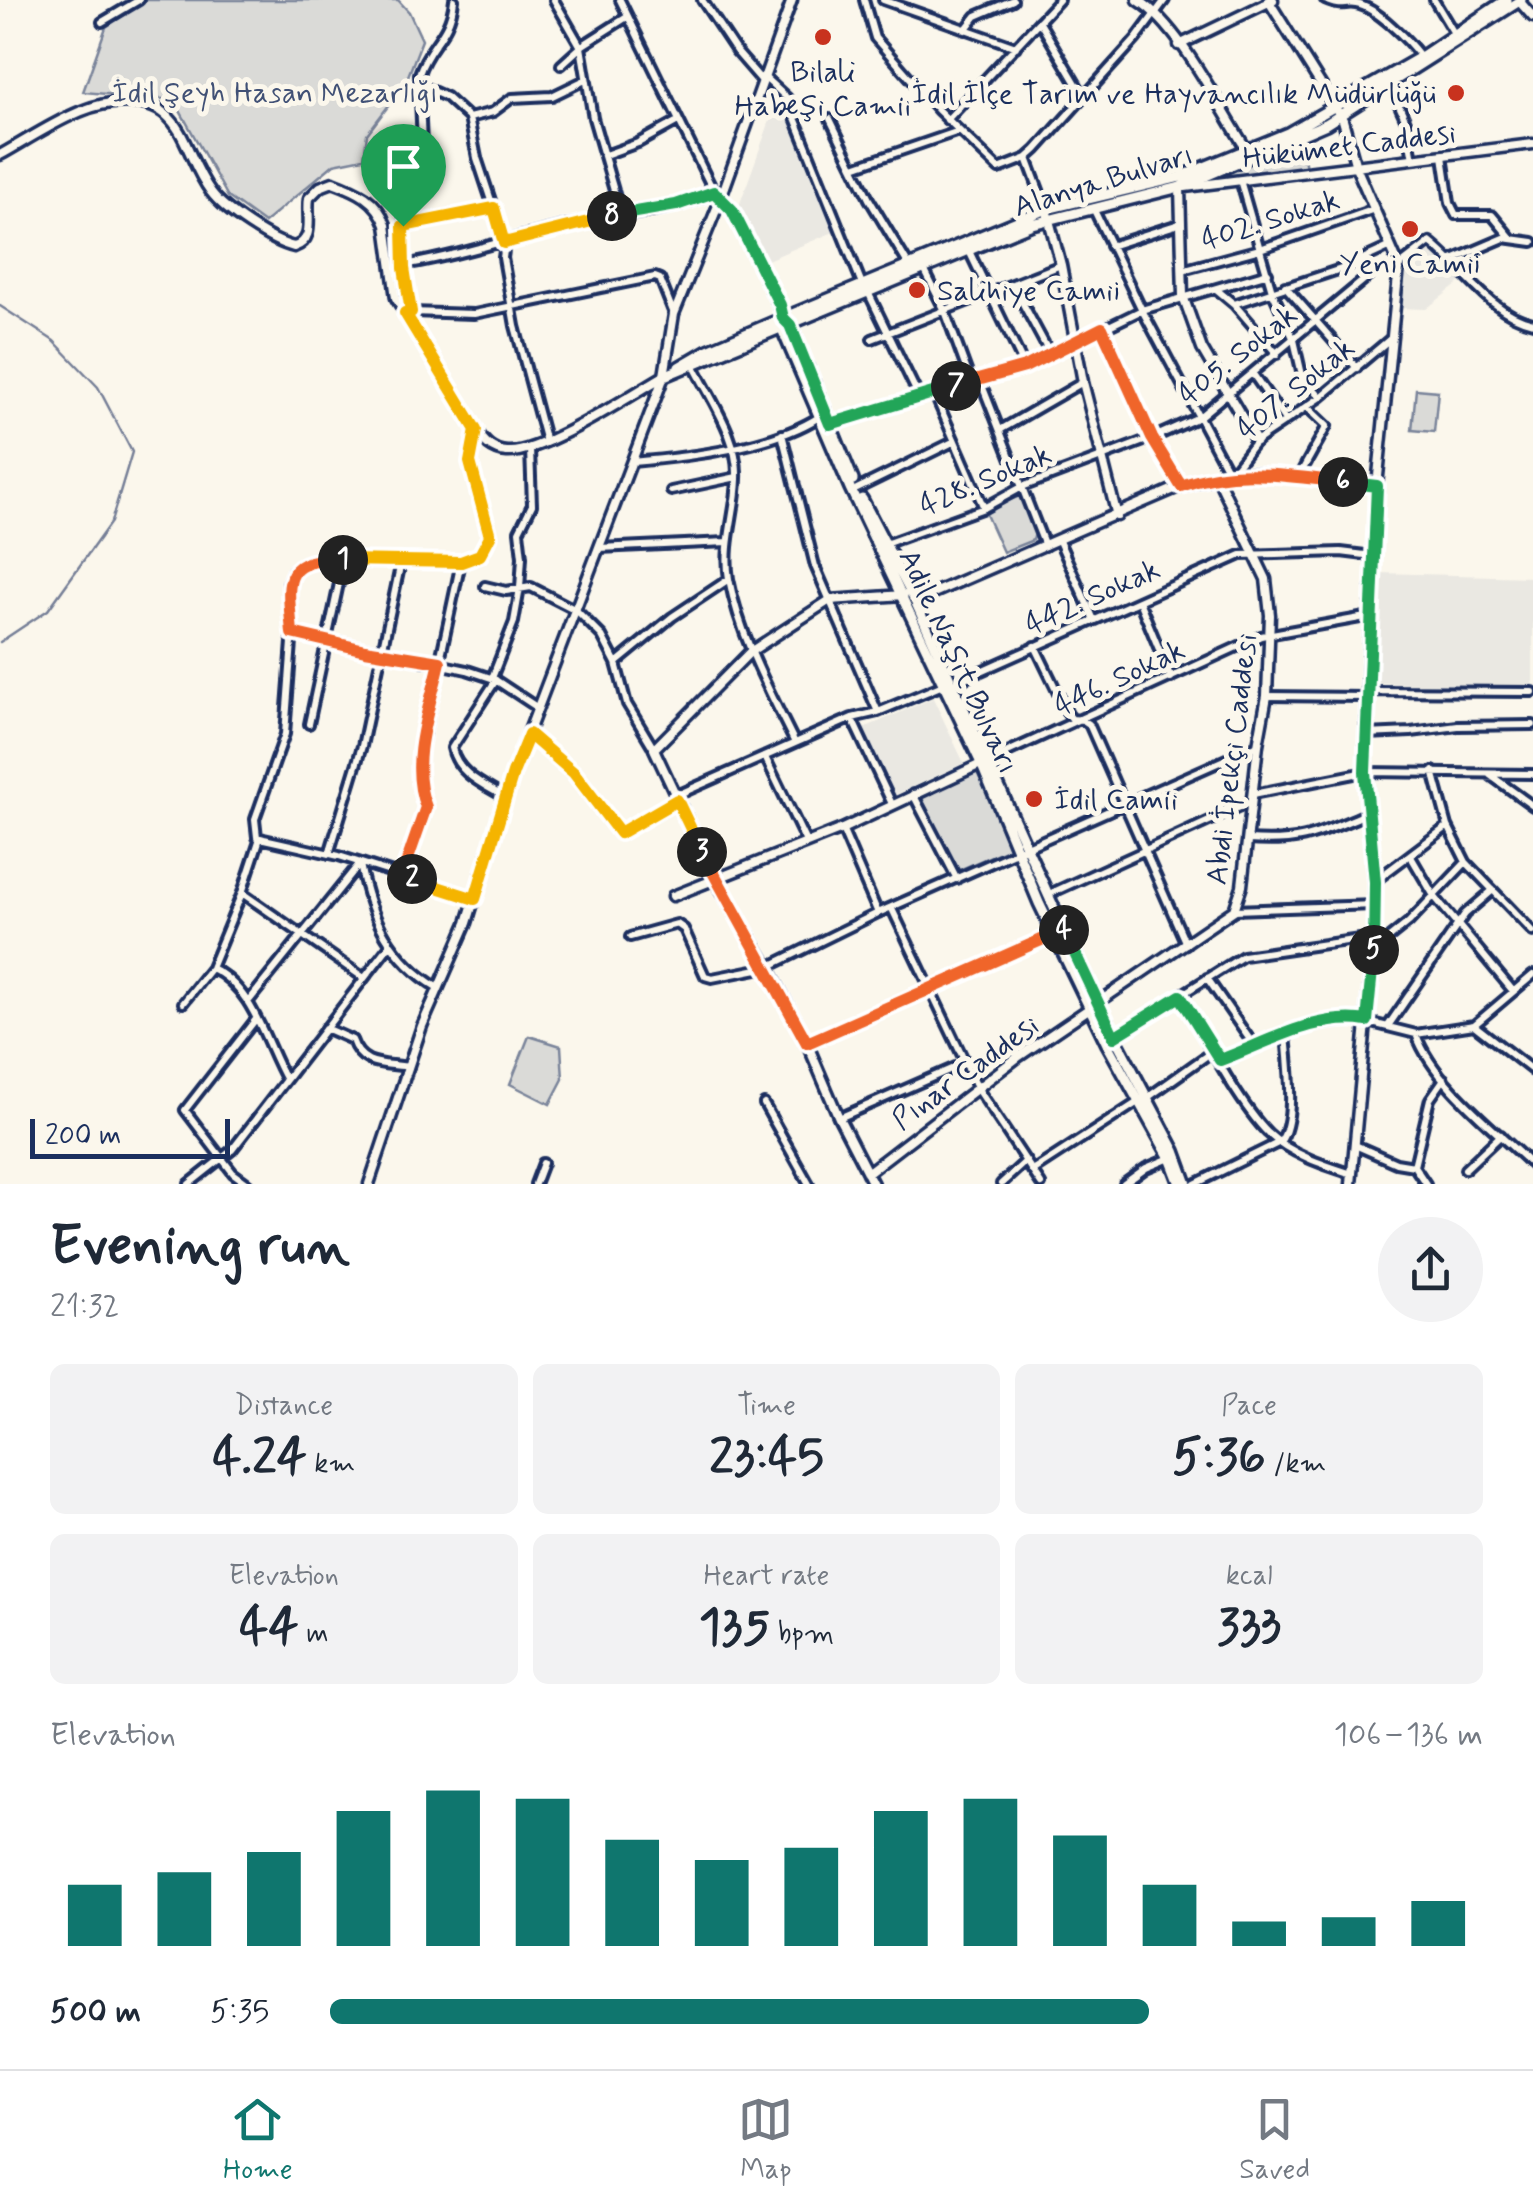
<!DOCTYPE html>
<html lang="en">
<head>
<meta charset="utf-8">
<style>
	:root { --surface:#fff; --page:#f2f2f3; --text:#1f2937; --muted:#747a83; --line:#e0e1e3; --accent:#0f766e }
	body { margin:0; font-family:Mynerve,sans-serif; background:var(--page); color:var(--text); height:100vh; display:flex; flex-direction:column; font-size:38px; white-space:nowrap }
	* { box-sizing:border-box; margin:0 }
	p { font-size:32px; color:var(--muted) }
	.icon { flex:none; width:55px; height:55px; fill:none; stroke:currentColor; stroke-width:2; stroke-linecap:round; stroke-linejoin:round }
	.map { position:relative; height:1184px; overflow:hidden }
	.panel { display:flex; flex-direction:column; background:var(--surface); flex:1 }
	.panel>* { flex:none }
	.scale { position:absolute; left:30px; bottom:25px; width:200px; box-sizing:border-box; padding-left:10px; border:5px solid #1b2f5e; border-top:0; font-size:28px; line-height:35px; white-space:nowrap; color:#1b2f5e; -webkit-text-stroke:8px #fbf7ec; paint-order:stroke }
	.pin { position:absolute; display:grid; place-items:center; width:85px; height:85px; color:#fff; margin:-102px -42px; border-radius:50% 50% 50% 0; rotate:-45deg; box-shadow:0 0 10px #0007 }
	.pin .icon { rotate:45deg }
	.km { position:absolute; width:50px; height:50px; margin:-25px; border-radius:50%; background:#222; color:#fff; font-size:28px; line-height:50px; text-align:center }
	.round { display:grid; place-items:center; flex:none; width:105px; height:105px; border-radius:52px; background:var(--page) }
	.overview { display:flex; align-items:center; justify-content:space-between; height:170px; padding:0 50px }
	h1 { font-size:55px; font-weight:700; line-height:75px }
	.metrics { display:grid; grid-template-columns:repeat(3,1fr); gap:15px; height:170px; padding:10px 50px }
	.metrics div { display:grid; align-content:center; border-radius:15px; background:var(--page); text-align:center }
	.metrics b { font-size:50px; font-weight:700 }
	.metrics small { font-size:28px; font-weight:400 }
	.metrics p { font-size:28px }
	.chart { height:280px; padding:20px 50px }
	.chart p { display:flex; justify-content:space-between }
	.chart svg { width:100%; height:180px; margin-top:10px; stroke:var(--accent); stroke-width:6 }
	ul { padding:0 50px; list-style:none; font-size:32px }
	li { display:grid; grid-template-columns:160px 120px 1fr; align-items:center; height:75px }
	li i { height:25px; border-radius:12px; background:var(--accent) }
	.dock { display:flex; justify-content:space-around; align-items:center; height:140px; border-top:2px solid var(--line); background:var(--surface); font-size:28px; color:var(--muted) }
	.dock a { display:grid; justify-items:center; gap:5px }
	.dock .on { color:var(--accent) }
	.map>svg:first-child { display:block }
	.built { fill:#eae8e2 }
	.green { fill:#dadad7; stroke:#7a849a; stroke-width:2.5 }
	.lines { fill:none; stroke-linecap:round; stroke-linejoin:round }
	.stream { stroke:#747e96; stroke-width:2.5 }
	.minor-casing { stroke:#1b2f5e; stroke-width:14 }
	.tertiary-casing { stroke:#1b2f5e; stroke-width:15 }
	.secondary-casing { stroke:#1b2f5e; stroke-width:16 }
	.minor { stroke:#fbf7ec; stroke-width:6 }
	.tertiary { stroke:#fbf7ec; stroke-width:8 }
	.secondary { stroke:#fbf7ec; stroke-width:9 }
	.split-1-casing { stroke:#fff; stroke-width:20 }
	.split-2-casing { stroke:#fff; stroke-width:20 }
	.split-3-casing { stroke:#fff; stroke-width:20 }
	.split-4-casing { stroke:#fff; stroke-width:20 }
	.split-5-casing { stroke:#fff; stroke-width:20 }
	.split-6-casing { stroke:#fff; stroke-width:20 }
	.split-7-casing { stroke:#fff; stroke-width:20 }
	.split-8-casing { stroke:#fff; stroke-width:20 }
	.split-9-casing { stroke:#fff; stroke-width:20 }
	.split-1 { stroke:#f5b400; stroke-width:12 }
	.split-2 { stroke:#f0652b; stroke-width:12 }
	.split-3 { stroke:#f5b400; stroke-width:12 }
	.split-4 { stroke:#f0652b; stroke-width:12 }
	.split-5 { stroke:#22a559; stroke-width:12 }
	.split-6 { stroke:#22a559; stroke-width:12 }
	.split-7 { stroke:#f0652b; stroke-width:12 }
	.split-8 { stroke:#22a559; stroke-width:12 }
	.split-9 { stroke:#f5b400; stroke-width:12 }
	.poi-dot { fill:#c8321e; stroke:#fbf7ec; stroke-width:4 }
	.labels { text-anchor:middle; stroke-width:10; stroke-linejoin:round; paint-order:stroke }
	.poi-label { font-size:30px; fill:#1b2f5e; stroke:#fbf7ec }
	.park-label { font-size:30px; fill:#415176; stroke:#fbf7ec }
	.street-label { font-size:30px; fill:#1b2f5e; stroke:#fbf7ec }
</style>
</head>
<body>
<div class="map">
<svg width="1533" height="1184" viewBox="0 0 1533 1184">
	<rect width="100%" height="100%" fill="#fbf7ec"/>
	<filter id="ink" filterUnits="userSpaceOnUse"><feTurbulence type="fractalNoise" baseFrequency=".01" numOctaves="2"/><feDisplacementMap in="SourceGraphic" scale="20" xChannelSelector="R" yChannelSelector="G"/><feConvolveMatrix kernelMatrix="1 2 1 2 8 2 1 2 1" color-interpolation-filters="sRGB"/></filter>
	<g filter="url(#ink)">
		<path class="built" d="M 785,103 L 836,231 L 765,261 L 738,209 L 776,104 Z
			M 1431,245 L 1462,281 L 1426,309 L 1399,308 L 1401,276 Z
			M 1533,552 L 1533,687 L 1392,687 L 1391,683 L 1377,683 L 1378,573 L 1532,577 Z
			M 933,698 L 964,763 L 895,795 L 862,729 Z"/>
		<path class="green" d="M 146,0 L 398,0 L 409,12 L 422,40 L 405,84 L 367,134 L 364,158 L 334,164 L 264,223 L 228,197 L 174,100 L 83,92 L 106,27 Z
			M 1301,142 L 1306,168 L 1217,179 L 1215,176 Z
			M 1416,389 L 1438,391 L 1434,432 L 1412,430 Z
			M 1020,496 L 1035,534 L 1033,540 L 1003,552 L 984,510 Z
			M 977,772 L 1012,847 L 957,871 L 921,798 Z
			M 529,1036 L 561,1046 L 563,1079 L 550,1104 L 510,1084 Z"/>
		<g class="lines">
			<path class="stream" d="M 0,306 L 54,341 L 98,387 L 132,452 L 111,522 L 48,610 L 0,642"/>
			<g class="minor-casing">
				<path id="minor" d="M 554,0 L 581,47 L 593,118 L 621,215
					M 620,0 L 714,192 L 732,210 L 786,321
					M 702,0 L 736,51 L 762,81
					M 864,0 L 875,38 L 938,110 L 999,169 L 1027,158 L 1036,150 L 1136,39 L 1165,0
					M 883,0 L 1016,47
					M 1325,0 C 1344,8 1343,2 1356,4 C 1376,7 1409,41 1421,57
					M 1434,0 L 1455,35
					M 1039,21 L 1084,97
					M 102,22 L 139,0
					M 965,30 L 976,16 L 1013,0
					M 561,65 L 583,45 L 627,17
					M 763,76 L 787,98 L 862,284
					M 419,85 L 446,97 L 469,118 L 477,158 L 505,243 L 503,258 L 515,326 L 546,442
					M 1390,85 L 1406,121 L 1413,159
					M 469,118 L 493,112 L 512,98 L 552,96 L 585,80
					M 830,119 L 869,199 L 908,264
					M 947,120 L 1059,0
					M 605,155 L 638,143 L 678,121
					M 1443,156 L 1450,203 L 1456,215 L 1492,215 L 1511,238
					M 1027,158 L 1046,209
					M 854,167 L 959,131
					M 1240,180 L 1272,291 L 1294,340 L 1302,375 L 1321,397
					M 1093,208 L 1142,310 L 1230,475 L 1256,441 L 1321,397 L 1390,339
					M 403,226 L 494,208
					M 1110,246 L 1179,224
					M 969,251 L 1025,367
					M 1450,261 L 1504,238 L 1533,242
					M 403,265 C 456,257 503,240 555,228 C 606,216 667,215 714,192
					M 1399,266 L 1430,242 C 1463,268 1489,313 1533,323
					M 924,269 L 945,311 L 971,382
					M 1182,270 L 1260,249 L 1372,210
					M 1013,285 L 1050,354
					M 1285,286 L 1357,368
					M 1216,289 L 1234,304 L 1277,354
					M 868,292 L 919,397
					M 1234,304 L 1341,269 L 1389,247
					M 411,312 L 402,248 L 405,201 L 422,145 L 419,74 C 429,43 450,37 454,0
					M 411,312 L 474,314 L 655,277 L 660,279 L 674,314
					M 1102,328 L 1152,438 L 1181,486
					M 872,339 L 1061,265
					M 694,366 C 712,402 739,438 737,479 C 736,513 723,544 729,579 C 740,637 769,690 795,743
					M 1253,374 L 1285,420
					M 980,380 L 1045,546
					M 934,393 L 984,508
					M 828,424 L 1025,367 L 1142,310 L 1268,273
					M 1000,430 L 1083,382
					M 782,434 L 815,566 L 878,712
					M 632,462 C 688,457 771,448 819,417
					M 1217,477 L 1250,472 L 1377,486
					M 1298,478 L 1327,426 L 1307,407
					M 857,489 L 953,442
					M 671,491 L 737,477
					M 1059,541 L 1094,620
					M 885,544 L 984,508 L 1022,487 L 1152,438 L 1199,417 L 1371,274 L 1365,258
					M 599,548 L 727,542
					M 485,586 L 506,591 L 531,587 L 576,610 L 602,636 L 616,663 L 627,704 L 654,749
					M 1139,601 L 1171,678
					M 292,633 L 467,670 L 494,679 L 538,708
					M 1035,646 L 1068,714 L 1072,719 L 1083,720 L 1089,724 L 1186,944
					M 616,663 L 672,617 L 729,579
					M 492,678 L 514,622 L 520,588 L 522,557 L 519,531 L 532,505 L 530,449
					M 496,680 L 452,748 C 457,774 485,785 506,798
					M 952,684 L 1241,555 L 1341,552 L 1373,556
					M 1367,691 L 1533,692
					M 1267,696 L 1367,697
					M 852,719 L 892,804
					M 309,724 L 344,560
					M 529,734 L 574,773 L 619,833 L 677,801
					M 1366,734 L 1411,732 L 1458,726 L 1533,725
					M 765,757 L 806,842
					M 988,761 L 1261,636 L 1371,616
					M 1433,771 L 1448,826 L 1466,862 L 1533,932
					M 1490,775 L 1533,806
					M 913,794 L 957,879
					M 1253,794 L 1365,772 L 1533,774
					M 675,796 L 852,718 L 878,712 L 943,685
					M 842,829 L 878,913
					M 1248,840 C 1302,844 1318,834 1366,814
					M 329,854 L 362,746 L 401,562
					M 1410,855 L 1434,896 L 1513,991
					M 360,864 C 370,917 391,960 438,988
					M 402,876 L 426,807 L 421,794 L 419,758 L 461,562
					M 1375,881 L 1448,826
					M 242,893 L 364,978
					M 1047,895 L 1251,802
					M 475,899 L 339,856 L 264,839 L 257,837 L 255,819 L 285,734 L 292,642 L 288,583 L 293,571 L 312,561 L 461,562 L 480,555 L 490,536 L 470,462 L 476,430
					M 892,909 L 978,1089 L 1041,1184
					M 1234,910 L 1375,905
					M 630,937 L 677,924 L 684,929 L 705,976 L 712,978 L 768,967 L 878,913 L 1258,745
					M 1374,950 L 1409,922 L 1466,862
					M 211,968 C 253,987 265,1043 286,1080
					M 1207,978 L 1255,1047
					M 1181,996 C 1203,1034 1238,1103 1268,1133 C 1290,1154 1324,1165 1352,1174
					M 248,1002 L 360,863
					M 183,1003 L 211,968 L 242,893 L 260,838
					M 1474,1025 L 1533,1071
					M 1388,1026 L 1465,914 L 1493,890
					M 325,1028 L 352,1040 C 361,1067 383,1063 409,1067
					M 1416,1034 C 1433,1083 1496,1130 1533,1166
					M 1114,1037 L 1243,956 L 1374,937
					M 807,1043 L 1064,930
					M 1219,1060 L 1309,1025 L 1356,1019 L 1416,1034 L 1474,1025 L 1533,975
					M 1147,1098 L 1213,1051
					M 764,1104 L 809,1184
					M 839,1118 L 965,1063
					M 1355,1145 L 1396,1163 L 1414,1166 L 1426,1184
					M 1414,1166 L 1430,1099 L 1444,1079
					M 1465,1169 L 1501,1135
					M 1032,1171 L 1138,1102
					M 189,1184 L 232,1150 L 390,945
					M 248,1184 L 233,1173 L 185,1110 L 256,1019
					M 535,1184 L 543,1163
					M 1001,1184 L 1026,1161
					M 1124,1184 L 1146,1168 L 1170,1158
					M 1195,1184 L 1280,1142 C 1297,1120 1288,1062 1286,1034"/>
			</g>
			<g class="tertiary-casing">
				<path id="tertiary" d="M 1138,0 C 1180,26 1219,107 1247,150
					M 1268,0 L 1343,120 L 1356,167 L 1399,266 L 1377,486 L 1367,691 L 1365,772 L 1375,881 L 1374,937 L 1351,1184
					M 1519,1 L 1533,17
					M 1179,45 L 1273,0
					M 0,155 C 31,138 77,106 112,103 C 186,95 179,148 211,192 C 225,211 272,242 294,247 C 316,240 306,216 309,198 L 320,187 L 333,182 C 357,191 377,199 386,225 L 396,298 L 476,430 C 484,442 492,451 507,452 C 540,455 631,395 664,376
					M 1180,187 L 1183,296 L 1202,349 L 1256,441
					M 1185,187 L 1533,144
					M 1046,209 L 1061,265 L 1083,382 L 1117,516
					M 673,896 L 842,829 L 985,762
					M 867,1173 L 1018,1057 L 1234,910 L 1242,886 L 1258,745 L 1267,696 L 1270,615 L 1266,579 L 1217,477 L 1181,486 L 915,601
					M 369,1184 L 422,1026 L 467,923 L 513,773 L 657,395 L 664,376 L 674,314 L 721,198 L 792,0
					M 873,1184 L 839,1118 L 807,1043 L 768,967 L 716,881 L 654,749 L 750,652 L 830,600 L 904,595"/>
			</g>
			<g class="secondary-casing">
				<path id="secondary" d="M 783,318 L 782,329 L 850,488 L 981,763 L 1039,903 L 1107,1044 L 1170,1158 L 1180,1184
					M 790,325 L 853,480
					M 679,367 L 708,350 L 783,318 L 1046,209 L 1180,177 L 1288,133 L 1421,57 L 1506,0
					M 664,376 L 1032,224 L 1180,187 L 1326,124 L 1521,0
					M 862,499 L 915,601 L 1098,1005 L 1175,1151 L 1187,1184"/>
			</g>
			<use href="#minor" class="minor"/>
			<use href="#tertiary" class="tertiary"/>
			<use href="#secondary" class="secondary"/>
		</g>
	</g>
	<g class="lines" filter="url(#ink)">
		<g class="split-1-casing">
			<path id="split-1" d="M 343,560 L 461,562 L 480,555 L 490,536 L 470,462 L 476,430 L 405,313 L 411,312 L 404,268 L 403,226"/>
		</g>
		<g class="split-2-casing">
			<path id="split-2" d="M 343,560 C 279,557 288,583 292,633 L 365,650 L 440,662 C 430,707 408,762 426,807 L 402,876 L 412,879"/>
		</g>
		<g class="split-3-casing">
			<path id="split-3" d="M 412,879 L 475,899 L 513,773 L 529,734 L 574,773 L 620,833 L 677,800 L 702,852"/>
		</g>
		<g class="split-4-casing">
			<path id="split-4" d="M 702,852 L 807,1043 L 1064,930"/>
		</g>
		<g class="split-5-casing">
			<path id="split-5" d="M 1064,930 L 1114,1037 L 1180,996 L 1220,1060 C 1265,1044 1317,1012 1367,1021 L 1374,950"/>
		</g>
		<g class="split-6-casing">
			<path id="split-6" d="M 1343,482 L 1377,486 L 1365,772 L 1375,882 L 1374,950"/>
		</g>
		<g class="split-7-casing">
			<path id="split-7" d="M 956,386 L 1025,367 L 1102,328 L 1152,438 L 1181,486 C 1234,466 1287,476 1343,482"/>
		</g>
		<g class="split-8-casing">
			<path id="split-8" d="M 612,216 L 676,205 L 714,192 L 732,210 L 780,305 L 783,318 L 790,325 L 830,424 L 956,386"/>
		</g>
		<g class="split-9-casing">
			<path id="split-9" d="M 403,226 L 494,208 L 504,243 L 612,216"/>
		</g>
		<use href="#split-1" class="split-1"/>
		<use href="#split-2" class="split-2"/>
		<use href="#split-3" class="split-3"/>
		<use href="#split-4" class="split-4"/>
		<use href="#split-5" class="split-5"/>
		<use href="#split-6" class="split-6"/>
		<use href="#split-7" class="split-7"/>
		<use href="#split-8" class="split-8"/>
		<use href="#split-9" class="split-9"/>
	</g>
	<g class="poi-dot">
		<circle cx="823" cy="37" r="10"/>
		<circle cx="1456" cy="93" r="10"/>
		<circle cx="1410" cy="229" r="10"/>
		<circle cx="917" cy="290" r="10"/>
		<circle cx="1034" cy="799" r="10"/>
	</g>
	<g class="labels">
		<g class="poi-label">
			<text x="823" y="81">Bilali<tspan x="823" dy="34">Habeşi Camii</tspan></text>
			<text x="1436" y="103" text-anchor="end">İdil İlçe Tarım ve Hayvancılık Müdürlüğü</text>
			<text x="1410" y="273">Yeni Camii</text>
			<text x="937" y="300" text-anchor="start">Salihiye Camii</text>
			<text x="1054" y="809" text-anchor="start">İdil Camii</text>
		</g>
		<g class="park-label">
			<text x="275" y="102">İdil Şeyh Hasan Mezarlığı</text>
		</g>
		<g class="street-label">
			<text transform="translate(1349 145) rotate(-7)" y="10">Hükümet Caddesi</text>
			<text transform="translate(1103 180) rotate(-17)" y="10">Alanya Bulvarı</text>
			<text transform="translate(1270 219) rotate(-17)" y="10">402. Sokak</text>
			<text transform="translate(1237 354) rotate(-38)" y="10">405. Sokak</text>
			<text transform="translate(1295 388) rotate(-39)" y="10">407. Sokak</text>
			<text transform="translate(985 479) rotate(-23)" y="10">428. Sokak</text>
			<text transform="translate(1092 596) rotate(-24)" y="10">442. Sokak</text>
			<text transform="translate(959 661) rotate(65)" y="10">Adile Naşit Bulvarı</text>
			<text transform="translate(1119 677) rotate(-25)" y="10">446. Sokak</text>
			<text transform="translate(1231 759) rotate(-83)" y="10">Abdi İpekçi Caddesi</text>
			<text transform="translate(965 1072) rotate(-36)" y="10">Pınar Caddesi</text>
		</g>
	</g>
</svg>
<div class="scale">200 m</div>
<div class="pin" style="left:403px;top:226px;background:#1e9e55"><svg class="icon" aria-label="arrive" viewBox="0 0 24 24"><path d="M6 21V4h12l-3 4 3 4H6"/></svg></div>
<b class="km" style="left:343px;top:560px">1</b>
<b class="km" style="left:412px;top:879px">2</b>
<b class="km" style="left:702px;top:852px">3</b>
<b class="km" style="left:1064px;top:930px">4</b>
<b class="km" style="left:1374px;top:950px">5</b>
<b class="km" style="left:1343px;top:482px">6</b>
<b class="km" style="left:956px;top:386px">7</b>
<b class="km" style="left:612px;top:216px">8</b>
</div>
<section class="panel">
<div class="overview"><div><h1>Evening run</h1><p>21:32</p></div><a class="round"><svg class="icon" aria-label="share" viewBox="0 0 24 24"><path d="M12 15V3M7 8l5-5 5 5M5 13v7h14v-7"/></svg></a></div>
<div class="metrics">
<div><p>Distance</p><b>4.24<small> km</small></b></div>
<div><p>Time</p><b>23:45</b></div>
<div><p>Pace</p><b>5:36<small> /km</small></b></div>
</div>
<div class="metrics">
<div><p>Elevation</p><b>44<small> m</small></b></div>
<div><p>Heart rate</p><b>135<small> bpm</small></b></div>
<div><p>kcal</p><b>333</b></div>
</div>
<div class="chart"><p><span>Elevation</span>106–136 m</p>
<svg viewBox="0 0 160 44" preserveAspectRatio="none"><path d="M5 44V29M15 44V26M25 44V21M35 44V11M45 44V6M55 44V8M65 44V18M75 44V23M85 44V20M95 44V11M105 44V8M115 44V17M125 44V29M135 44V38M145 44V37M155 44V33"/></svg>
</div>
<ul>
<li><b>500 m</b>5:35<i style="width:71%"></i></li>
</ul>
</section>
<nav class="dock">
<a class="on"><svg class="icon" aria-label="home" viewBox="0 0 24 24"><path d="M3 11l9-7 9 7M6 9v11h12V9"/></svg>Home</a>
<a><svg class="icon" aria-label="map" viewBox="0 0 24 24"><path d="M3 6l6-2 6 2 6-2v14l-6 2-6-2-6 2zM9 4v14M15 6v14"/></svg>Map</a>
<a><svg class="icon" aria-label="saved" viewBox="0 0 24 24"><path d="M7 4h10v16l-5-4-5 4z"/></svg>Saved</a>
</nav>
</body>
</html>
